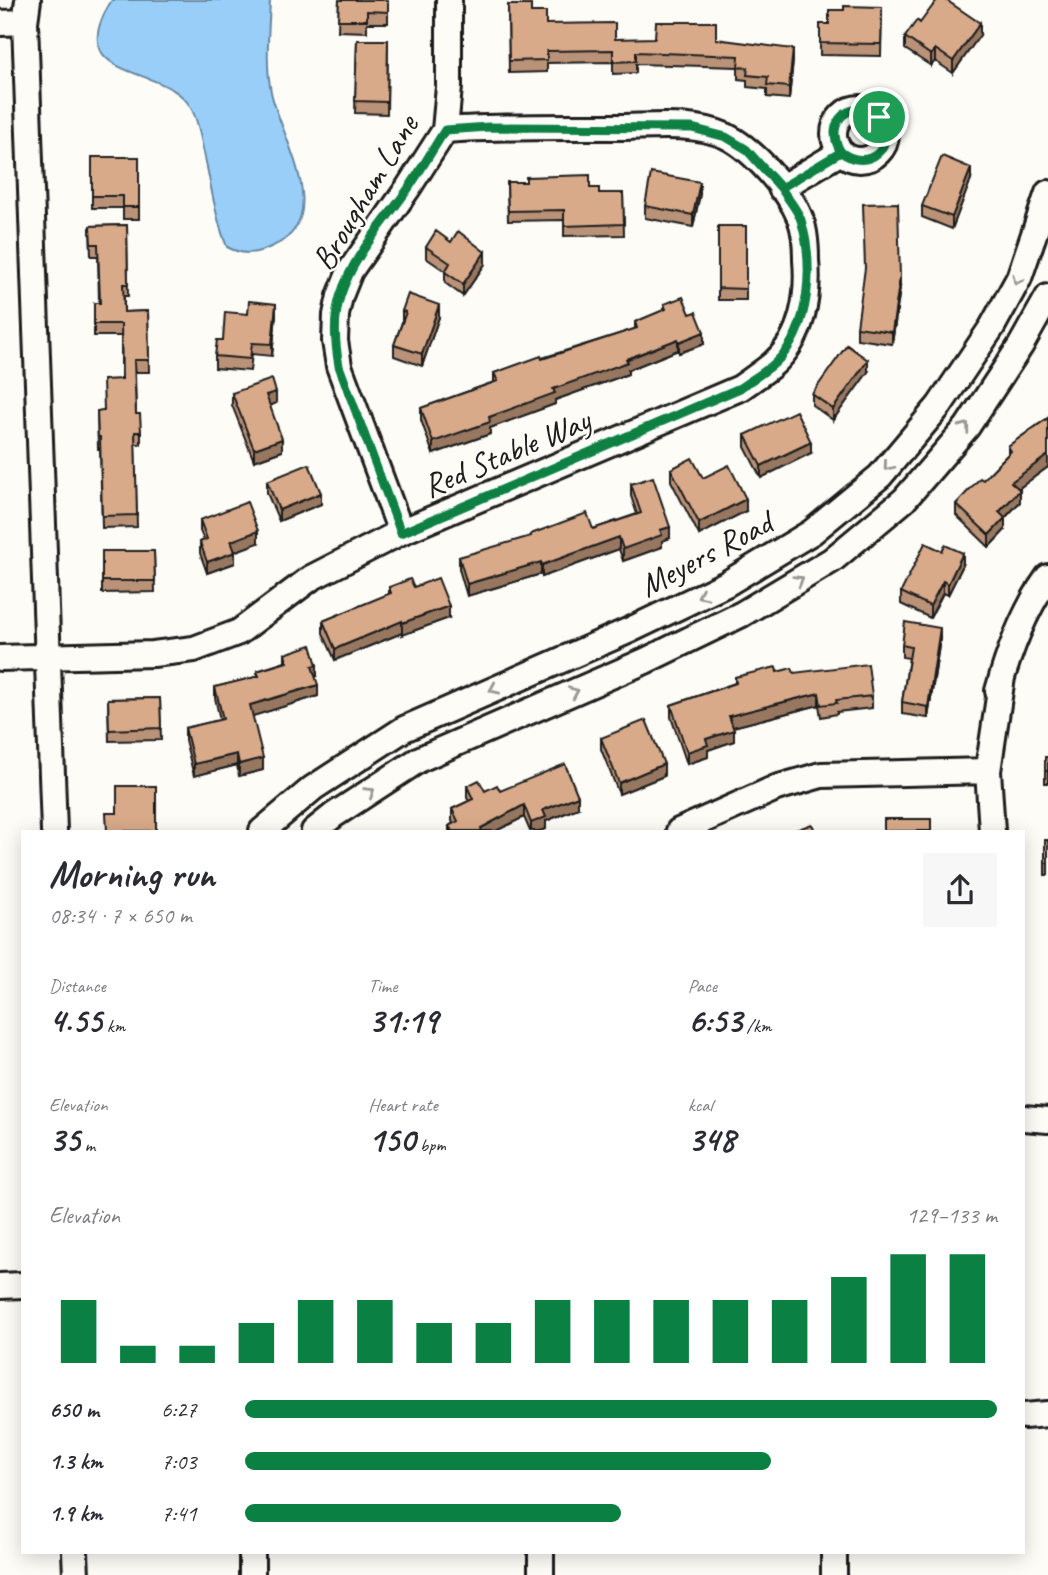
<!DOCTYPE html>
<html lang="en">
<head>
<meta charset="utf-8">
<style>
	:root { --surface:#fff; --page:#f7f7f7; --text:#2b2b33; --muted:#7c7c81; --accent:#0b8043 }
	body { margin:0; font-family:Caveat,sans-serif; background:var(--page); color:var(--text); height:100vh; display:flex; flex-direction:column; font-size:26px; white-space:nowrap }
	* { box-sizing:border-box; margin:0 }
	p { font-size:23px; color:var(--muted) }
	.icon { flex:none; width:38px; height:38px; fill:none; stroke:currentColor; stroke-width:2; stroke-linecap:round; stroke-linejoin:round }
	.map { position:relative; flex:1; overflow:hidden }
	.details { position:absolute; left:21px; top:830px; width:1004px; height:724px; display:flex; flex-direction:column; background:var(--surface); border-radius:0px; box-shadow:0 4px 18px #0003 }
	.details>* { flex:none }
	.pin { position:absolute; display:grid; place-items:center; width:60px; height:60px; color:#fff; margin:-30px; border:4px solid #fff; border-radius:50%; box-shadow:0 2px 7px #0007 }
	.round { display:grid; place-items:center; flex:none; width:74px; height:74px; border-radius:0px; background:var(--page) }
	.headline { display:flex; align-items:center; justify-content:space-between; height:119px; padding:0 28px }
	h1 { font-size:38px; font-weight:800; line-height:52px }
	.figures { display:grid; grid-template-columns:repeat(3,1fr); gap:10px; height:119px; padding:7px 28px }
	.figures div { display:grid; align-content:center }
	.figures b { font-size:35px; font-weight:800 }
	.figures small { font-size:19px; font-weight:400 }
	.figures p { font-size:19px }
	.chart { height:196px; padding:14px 28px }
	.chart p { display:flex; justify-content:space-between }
	.chart svg { width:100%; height:126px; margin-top:7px; stroke:var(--accent); stroke-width:6 }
	ul { padding:0 28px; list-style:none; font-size:23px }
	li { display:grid; grid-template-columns:112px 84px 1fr; align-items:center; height:52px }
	li i { height:18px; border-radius:9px; background:var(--accent) }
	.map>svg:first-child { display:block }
	.water { fill:#99cef8; stroke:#6787a0; stroke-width:2 }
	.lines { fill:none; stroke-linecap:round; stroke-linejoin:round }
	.minor-casing { stroke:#1c1c1c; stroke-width:30 }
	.minor { stroke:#fdfcf7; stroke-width:24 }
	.wall { fill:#ba9277; stroke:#1c1c1c; stroke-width:2 }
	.shaded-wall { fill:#977761; stroke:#1c1c1c; stroke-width:2 }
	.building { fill:#d8aa8a; stroke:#1c1c1c; stroke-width:2 }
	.oneway { stroke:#989794 }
	.route-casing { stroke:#fff; stroke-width:14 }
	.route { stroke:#0b8043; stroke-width:9 }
	.labels { text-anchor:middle; stroke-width:5; stroke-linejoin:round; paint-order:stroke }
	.street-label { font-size:33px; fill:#1c1c1c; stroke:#fdfcf7 }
</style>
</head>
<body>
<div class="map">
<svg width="1048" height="1575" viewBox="0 0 1048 1575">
	<rect width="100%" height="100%" fill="#fdfcf7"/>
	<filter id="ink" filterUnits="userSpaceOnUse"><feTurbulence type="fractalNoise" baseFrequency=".0143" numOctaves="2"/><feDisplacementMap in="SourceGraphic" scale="14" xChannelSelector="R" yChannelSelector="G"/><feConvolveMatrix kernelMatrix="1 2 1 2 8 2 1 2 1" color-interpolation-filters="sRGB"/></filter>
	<g filter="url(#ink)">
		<path class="water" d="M 112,0 L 270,0 C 269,30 265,62 271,92 C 280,136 336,219 273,246 C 256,254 244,256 227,247 C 215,217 211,184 204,153 C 200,136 198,116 187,102 C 159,65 61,80 112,0 Z"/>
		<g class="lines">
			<g class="minor-casing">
				<path id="minor" d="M 28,0 L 25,22 L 54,831
					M 0,23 L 25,22
					M834 134a26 26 0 1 1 52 0a26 26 0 1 1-52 0Z
					M 781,188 L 841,152
					M 401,532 L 339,366 L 335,341 L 336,315 L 340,296 L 350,271 L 408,188 L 445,130 L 449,87 L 449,0
					M 0,658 L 153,654 L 194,649 L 239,632 L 311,578 L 401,532 L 740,388 C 751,380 764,372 774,363 C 803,337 809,296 806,260 C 806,247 805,230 800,218 C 789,190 753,149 726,136 C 693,121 650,127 615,127 C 558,127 502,126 445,130
					M 998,691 C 1009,651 1024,611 1048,577
					M 990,755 L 988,771 L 992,831
					M 262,831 L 313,788 L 404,729 L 630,630 L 726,584 L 812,532 L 880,476 L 939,406 L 992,327 L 1019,278 L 1048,193
					M 314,831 L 334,815 L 420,759 L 645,661 L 742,614 L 832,560 L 904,500 L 967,427 L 1021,345 L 1048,297
					M 679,831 L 776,788 L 821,775 L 988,771 L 1002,677
					M 1024,1118 L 1048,1120
					M 0,1286 L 23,1285
					M 1024,1416 L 1048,1414
					M 75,1552 L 76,1575
					M 252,1552 L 252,1575
					M 541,1552 L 541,1575
					M 834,1552 L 834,1575"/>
			</g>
			<use href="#minor" class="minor"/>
		</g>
		<path class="wall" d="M 339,0 L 388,0 L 388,23 L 367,23 L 367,32 L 338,31 Z
			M 508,5 L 531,12 L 546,24 L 615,39 L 716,39 L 793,60 L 789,99 L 767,97 L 767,89 L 747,87 L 747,80 L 738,79 L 738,67 L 636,64 L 636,73 L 613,74 L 613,62 L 547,63 L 547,72 L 509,73 Z
			M 882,7 L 881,56 L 820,55 L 820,24 L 829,24 L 844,10 Z
			M 920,23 L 980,35 L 953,73 L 935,61 L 931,66 L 905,49 L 905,37 Z
			M 357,40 L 388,40 L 387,114 L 355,113 Z
			M 92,157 L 139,157 L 139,219 L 123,219 L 123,208 L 92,208 Z
			M 971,179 L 952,229 L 922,217 L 922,206 Z
			M 507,182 L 590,188 L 599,193 L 623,193 L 624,235 L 564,236 L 564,220 L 508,221 Z
			M 700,194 L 693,227 L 645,218 L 645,206 Z
			M 127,225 L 128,296 L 124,296 L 124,312 L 148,311 L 149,372 L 135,372 L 136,414 L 141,432 L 141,444 L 135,444 L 137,527 L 102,528 L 100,449 L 98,449 L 97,411 L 104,410 L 121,379 L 121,336 L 94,336 L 94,303 L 99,303 L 98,256 L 91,256 L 90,226 Z
			M 718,226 L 746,226 L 746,300 L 718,300 Z
			M 451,242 L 485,264 L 463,296 L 445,283 L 445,271 L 426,258 L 426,247 Z
			M 900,288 L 892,344 L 857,339 L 857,327 Z
			M 664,304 L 690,314 L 704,344 L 679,353 L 678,350 L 628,370 L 628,374 L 555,400 L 555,404 L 490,428 L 490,434 L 433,454 L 421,420 L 421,408 L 494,382 L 494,373 L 635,329 L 635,322 L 664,310 Z
			M 402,311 L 439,317 L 422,366 L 394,356 L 394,345 L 402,322 Z
			M 248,314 L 276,315 L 272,356 L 252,354 L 250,371 L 215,368 L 215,356 L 223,340 Z
			M 868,372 L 833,420 L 812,405 L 812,394 Z
			M 232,393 L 276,403 L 270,406 L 282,451 L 254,461 L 232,405 Z
			M 1048,418 L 1048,467 L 1018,489 L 1020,502 L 1005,518 L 1005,530 L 989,547 L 956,515 L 956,504 L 983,480 L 1008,454 L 1008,446 Z
			M 745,435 L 811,453 L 761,478 L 745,447 Z
			M 671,469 L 703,478 L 746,511 L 699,535 L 671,481 Z
			M 267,481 L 321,504 L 279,521 L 267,493 Z
			M 631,484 L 670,538 L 662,541 L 662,547 L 623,561 L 619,549 L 542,577 L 541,574 L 467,596 L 459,569 L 459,557 L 593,529 L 637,514 L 631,496 Z
			M 200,520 L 258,543 L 235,551 L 235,563 L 207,573 L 200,553 L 200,542 L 204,540 L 200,531 Z
			M 102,551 L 154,551 L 155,592 L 102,593 Z
			M 963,565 L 948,595 L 943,593 L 930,618 L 901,604 L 901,592 Z
			M 389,587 L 414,587 L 449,618 L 402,635 L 402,633 L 335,660 L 323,633 L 323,621 L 389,594 Z
			M 940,639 L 928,718 L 902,714 L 902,702 L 909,658 L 902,657 L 902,645 Z
			M 285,654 L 317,676 L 315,677 L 318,696 L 252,716 L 263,770 L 239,776 L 237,765 L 194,776 L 185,740 L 185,728 L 220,720 L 215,698 L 215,687 L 257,677 L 257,671 L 285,662 Z
			M 777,672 L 794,673 L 872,696 L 872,708 L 837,712 L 837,714 L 821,717 L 819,705 L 733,727 L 734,741 L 708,750 L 708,757 L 687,764 L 671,717 L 671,705 L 735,683 L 735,677 Z
			M 160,698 L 161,740 L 109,741 L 108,699 Z
			M 601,738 L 664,776 L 619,794 L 601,749 Z
			M 1045,757 L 1048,757 L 1048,783 L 1045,783 Z
			M 467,786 L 485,791 L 500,791 L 578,808 L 546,821 L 546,829 L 539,831 L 530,831 L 524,817 L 496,831 L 449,831 L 449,826 L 453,823 L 452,821 L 452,809 L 469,801 L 467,798 Z
			M 1045,840 L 1048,840 L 1048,875 L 1045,875 Z"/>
		<path class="shaded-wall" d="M 980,23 L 980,35 L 953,73 L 953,61 Z
			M 793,49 L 793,60 L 789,99 L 789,87 Z
			M 935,49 L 935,61 L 931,66 L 931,55 Z
			M 971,168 L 971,179 L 952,229 L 952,217 Z
			M 700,182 L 700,194 L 693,227 L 693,215 Z
			M 485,252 L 485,264 L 463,296 L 463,284 Z
			M 900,277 L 900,288 L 892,344 L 892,332 Z
			M 276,304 L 276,315 L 272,356 L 272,344 Z
			M 439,305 L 439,317 L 422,366 L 422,354 Z
			M 704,332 L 704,344 L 679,353 L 679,342 Z
			M 678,339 L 678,350 L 628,370 L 628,374 L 555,400 L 555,404 L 490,428 L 490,434 L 433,454 L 433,442 L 553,389 Z
			M 868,360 L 868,372 L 833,420 L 833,409 Z
			M 276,392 L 276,403 L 266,407 L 266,395 Z
			M 282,439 L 282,451 L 254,461 L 254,449 Z
			M 811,442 L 811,453 L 761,478 L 761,466 Z
			M 1048,455 L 1048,467 L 1011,494 L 1011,482 Z
			M 1020,490 L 1020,502 L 999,524 L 999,512 Z
			M 321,493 L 321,504 L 279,521 L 279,510 Z
			M 746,499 L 746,511 L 699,535 L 699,523 Z
			M 1005,518 L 1005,530 L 989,547 L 989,535 Z
			M 670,527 L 670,538 L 662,541 L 662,547 L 623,561 L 623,549 L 660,530 Z
			M 258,531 L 258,543 L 231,553 L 231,541 Z
			M 619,537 L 619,549 L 542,577 L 542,565 Z
			M 235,552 L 235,563 L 207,573 L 207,562 Z
			M 963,553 L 963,565 L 948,595 L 948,584 Z
			M 541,562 L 541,574 L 467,596 L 467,584 Z
			M 943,581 L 943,593 L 930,618 L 930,606 Z
			M 449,606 L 449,618 L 402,635 L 402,623 Z
			M 402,621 L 402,633 L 335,660 L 335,649 Z
			M 940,628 L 940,639 L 928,718 L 928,707 Z
			M 317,665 L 317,676 L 312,678 L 312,666 Z
			M 318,685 L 318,696 L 250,717 L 250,705 Z
			M 819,693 L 819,705 L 729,728 L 729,716 Z
			M 734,730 L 734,741 L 708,750 L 708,757 L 687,764 L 687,752 L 706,739 Z
			M 237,754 L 237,765 L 194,776 L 194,764 Z
			M 263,758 L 263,770 L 239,776 L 239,764 Z
			M 664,764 L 664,776 L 619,794 L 619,783 Z
			M 578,796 L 578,808 L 546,821 L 546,829 L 539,831 L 531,831 L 531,823 L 543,810 Z
			M 524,805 L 524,817 L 496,831 L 481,831 L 481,828 Z"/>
		<path class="building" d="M 339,0 L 388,0 L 388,12 L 367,11 L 367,20 L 338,20 Z
			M 937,0 L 946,0 L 980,23 L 953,61 L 935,49 L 931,55 L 905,37 L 917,20 L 920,23 Z
			M 508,5 L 531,5 L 531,12 L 546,12 L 546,24 L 615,23 L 615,39 L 655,38 L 656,22 L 716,22 L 716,39 L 793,49 L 789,87 L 767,85 L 768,77 L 747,75 L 748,68 L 738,67 L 739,56 L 636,52 L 636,61 L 613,62 L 613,50 L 547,51 L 547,60 L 509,61 Z
			M 844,6 L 882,7 L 881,44 L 820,43 L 820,24 L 829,24 L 829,10 L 844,10 Z
			M 357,40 L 388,40 L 387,102 L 355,101 Z
			M 942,156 L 971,168 L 952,217 L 922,206 Z
			M 92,157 L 139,157 L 139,207 L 123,207 L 123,196 L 92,196 Z
			M 651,173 L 700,182 L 693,215 L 645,206 Z
			M 590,175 L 590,188 L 599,188 L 599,193 L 623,193 L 624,224 L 564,226 L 564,210 L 508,211 L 507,182 L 526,182 L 526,177 Z
			M 898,203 L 900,277 L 892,332 L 857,327 L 865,268 L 863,204 Z
			M 127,225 L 128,284 L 123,284 L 124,312 L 148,311 L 149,360 L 134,360 L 136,414 L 140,414 L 141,432 L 135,432 L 137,515 L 102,516 L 100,437 L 98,437 L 97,411 L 104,410 L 103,380 L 122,379 L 121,324 L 94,324 L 94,303 L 100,303 L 98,244 L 91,244 L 90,226 Z
			M 718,226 L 746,226 L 746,289 L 718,288 Z
			M 436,231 L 451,242 L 458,231 L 485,252 L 463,284 L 445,272 L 450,263 L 426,247 Z
			M 408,294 L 439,305 L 422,354 L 394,345 L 406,312 L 402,311 Z
			M 683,297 L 690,314 L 696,312 L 704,332 L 679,342 L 678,339 L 626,359 L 628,362 L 553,389 L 555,393 L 489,417 L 490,422 L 433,442 L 421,408 L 498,381 L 494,373 L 541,356 L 542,359 L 637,328 L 635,322 L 666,309 L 664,304 Z
			M 249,301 L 276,304 L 272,344 L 252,343 L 250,359 L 215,356 L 217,340 L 223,340 L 225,312 L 248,314 Z
			M 847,345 L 868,360 L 833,409 L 812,394 Z
			M 272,379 L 276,392 L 266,395 L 282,439 L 254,449 L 232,393 Z
			M 796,411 L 811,442 L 761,466 L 745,435 Z
			M 1048,418 L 1048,455 L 1011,482 L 1020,490 L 999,512 L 1005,518 L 989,535 L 956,504 L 980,478 L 983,480 L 1011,451 L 1008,446 Z
			M 692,458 L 703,478 L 729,465 L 746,499 L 699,523 L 671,469 Z
			M 309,464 L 321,493 L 279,510 L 267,481 Z
			M 653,477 L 670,527 L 660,530 L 662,535 L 623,549 L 619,537 L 542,565 L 541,562 L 467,584 L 459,557 L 531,536 L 531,534 L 587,513 L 593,529 L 641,513 L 631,484 Z
			M 247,502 L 258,531 L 231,541 L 235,552 L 207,562 L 200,542 L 207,539 L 200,520 Z
			M 925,543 L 942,551 L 945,545 L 963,553 L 948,584 L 943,581 L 930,606 L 901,592 Z
			M 102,551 L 154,551 L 155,581 L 102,581 Z
			M 438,578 L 449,606 L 402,623 L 402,621 L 335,649 L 323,621 L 391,593 L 389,587 L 410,579 L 414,587 Z
			M 905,622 L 940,628 L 928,707 L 902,702 L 911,647 L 902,645 Z
			M 311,645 L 317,665 L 312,666 L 318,685 L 250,705 L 263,758 L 239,764 L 237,754 L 194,764 L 185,728 L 223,719 L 215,687 L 259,676 L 257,671 L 287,662 L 285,654 Z
			M 868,664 L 872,696 L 836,700 L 837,703 L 821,705 L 819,693 L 729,716 L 734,730 L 706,739 L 708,745 L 687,752 L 671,705 L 736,683 L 735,677 L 776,667 L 777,672 L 792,668 L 794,673 Z
			M 160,698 L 161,728 L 109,730 L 108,699 Z
			M 646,720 L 664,764 L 619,783 L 601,738 Z
			M 1045,757 L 1048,757 L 1048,771 L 1045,771 Z
			M 565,764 L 578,796 L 543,810 L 546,817 L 531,823 L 524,805 L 481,828 L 482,831 L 452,831 L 449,826 L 458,821 L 452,809 L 473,799 L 467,786 L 479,780 L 485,791 L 497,785 L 500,791 Z
			M 117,786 L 156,786 L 156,831 L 107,831 L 106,813 L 117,813 Z
			M 884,819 L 931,819 L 931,831 L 884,831 Z
			M 812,824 L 815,831 L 793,831 Z
			M 1045,840 L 1048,840 L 1048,863 L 1045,863 Z"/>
		<defs><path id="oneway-chevron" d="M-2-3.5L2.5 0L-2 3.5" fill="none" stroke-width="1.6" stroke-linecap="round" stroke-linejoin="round" transform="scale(1.75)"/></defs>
		<g class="oneway">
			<use href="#oneway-chevron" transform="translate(1017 280) rotate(115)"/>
			<use href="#oneway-chevron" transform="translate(965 427) rotate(-53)"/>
			<use href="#oneway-chevron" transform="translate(888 466) rotate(130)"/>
			<use href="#oneway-chevron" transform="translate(799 580) rotate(-31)"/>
			<use href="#oneway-chevron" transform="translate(702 595) rotate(154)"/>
			<use href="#oneway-chevron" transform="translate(494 689) rotate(156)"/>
			<use href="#oneway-chevron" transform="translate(574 692) rotate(-23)"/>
			<use href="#oneway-chevron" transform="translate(370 792) rotate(-33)"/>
		</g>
	</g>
	<g class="lines" filter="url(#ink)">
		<g class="route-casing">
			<path id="route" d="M 879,117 C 852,96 822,122 841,152 L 781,188 C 787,198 797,209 801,220 C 814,264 811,330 775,363 C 765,372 751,380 740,388 L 401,533 L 339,366 C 335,343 333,320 340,297 C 352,257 384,223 408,189 C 421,170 433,149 445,130 L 489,127 L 692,128 L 726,137 L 746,149 L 781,188 L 841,152 C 868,173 899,146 879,117"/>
		</g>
		<use href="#route" class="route"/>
	</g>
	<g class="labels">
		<g class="street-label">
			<text transform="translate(364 192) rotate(-59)" y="12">Brougham Lane</text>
			<text transform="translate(506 452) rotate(-23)" y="12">Red Stable Way</text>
			<text transform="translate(705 553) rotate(-28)" y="12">Meyers Road</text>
		</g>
	</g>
</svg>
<div class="pin" style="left:879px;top:117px;background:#1e9e55"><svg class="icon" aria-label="arrive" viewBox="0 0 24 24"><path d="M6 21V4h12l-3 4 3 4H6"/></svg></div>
<section class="details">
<div class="headline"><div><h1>Morning run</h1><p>08:34 · 7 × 650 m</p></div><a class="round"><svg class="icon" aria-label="share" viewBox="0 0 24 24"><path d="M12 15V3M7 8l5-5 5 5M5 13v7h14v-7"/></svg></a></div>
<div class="figures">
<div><p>Distance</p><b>4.55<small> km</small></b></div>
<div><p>Time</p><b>31:19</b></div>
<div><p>Pace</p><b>6:53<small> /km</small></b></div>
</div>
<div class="figures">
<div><p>Elevation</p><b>35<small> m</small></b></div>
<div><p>Heart rate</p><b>150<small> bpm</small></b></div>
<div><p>kcal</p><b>348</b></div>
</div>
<div class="chart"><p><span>Elevation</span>129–133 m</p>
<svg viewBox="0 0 160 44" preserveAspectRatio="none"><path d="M5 44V22M15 44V38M25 44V38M35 44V30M45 44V22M55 44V22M65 44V30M75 44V30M85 44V22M95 44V22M105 44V22M115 44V22M125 44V22M135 44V14M145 44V6M155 44V6"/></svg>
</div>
<ul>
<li><b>650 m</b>6:27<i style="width:100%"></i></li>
<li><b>1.3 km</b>7:03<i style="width:70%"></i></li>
<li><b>1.9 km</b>7:41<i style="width:50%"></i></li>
</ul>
</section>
</div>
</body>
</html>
